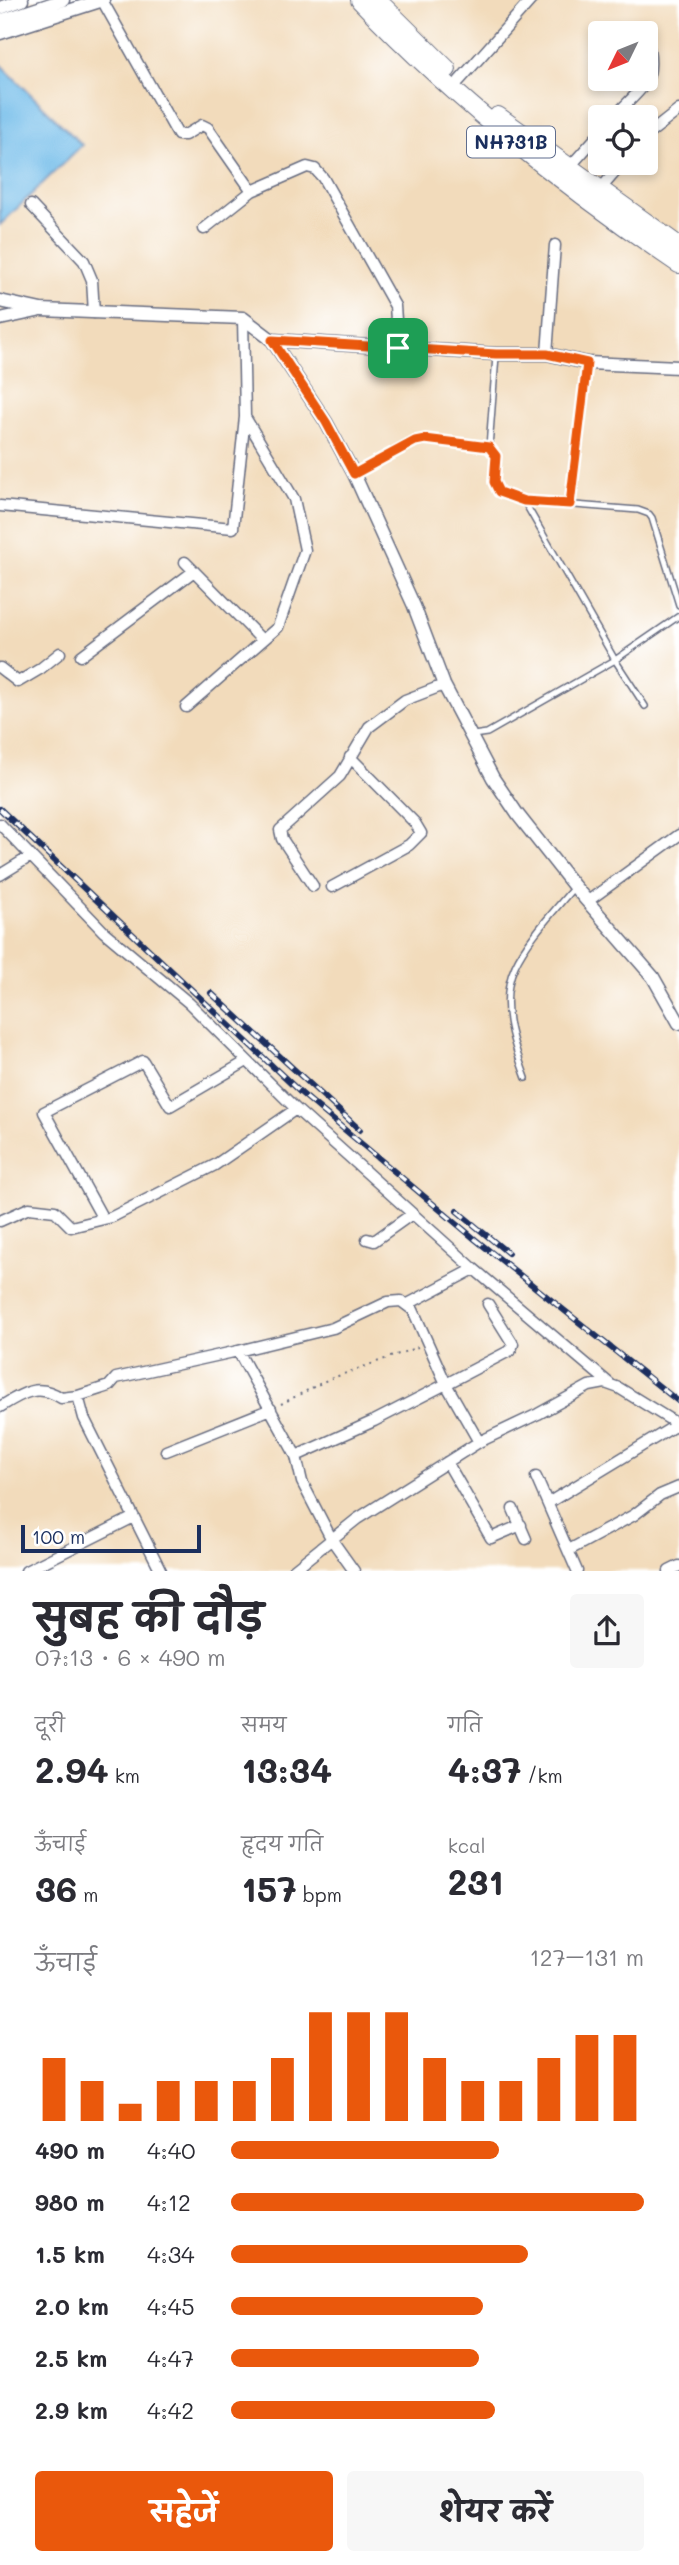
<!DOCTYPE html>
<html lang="hi">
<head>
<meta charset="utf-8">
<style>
	:root { --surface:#fff; --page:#f7f7f7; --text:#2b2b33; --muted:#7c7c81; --accent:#ea580c }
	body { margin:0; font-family:Mali,"Playpen Sans Deva",sans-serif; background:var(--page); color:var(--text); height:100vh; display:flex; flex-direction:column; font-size:26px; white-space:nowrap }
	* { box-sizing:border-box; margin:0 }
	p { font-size:23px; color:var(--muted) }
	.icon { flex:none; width:38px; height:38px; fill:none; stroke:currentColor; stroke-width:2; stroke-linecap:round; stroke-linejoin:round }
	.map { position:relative; height:1571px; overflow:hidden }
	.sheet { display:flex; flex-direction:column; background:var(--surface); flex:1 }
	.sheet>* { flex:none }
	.needle { width:46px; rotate:227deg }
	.controls { position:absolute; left:588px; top:21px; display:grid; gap:14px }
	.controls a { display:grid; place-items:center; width:70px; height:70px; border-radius:7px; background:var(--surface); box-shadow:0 4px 10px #0003; font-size:35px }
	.scale { position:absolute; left:21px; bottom:18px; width:180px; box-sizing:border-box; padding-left:7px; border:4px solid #1b2f5e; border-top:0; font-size:19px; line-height:24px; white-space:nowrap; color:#1b2f5e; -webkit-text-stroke:5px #fff; paint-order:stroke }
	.pin { position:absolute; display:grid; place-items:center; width:60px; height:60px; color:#fff; margin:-30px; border-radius:14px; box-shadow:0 4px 10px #0006 }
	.round { display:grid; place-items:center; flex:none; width:74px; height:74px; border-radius:7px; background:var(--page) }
	.overview { display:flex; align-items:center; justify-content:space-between; height:119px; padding:0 35px }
	h1 { font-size:38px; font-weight:700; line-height:52px }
	.metrics { display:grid; grid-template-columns:repeat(3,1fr); gap:10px; height:119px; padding:7px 35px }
	.metrics div { display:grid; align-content:center }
	.metrics b { font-size:35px; font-weight:700 }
	.metrics small { font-size:19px; font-weight:400 }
	.metrics p { font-size:19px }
	.chart { height:196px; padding:14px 35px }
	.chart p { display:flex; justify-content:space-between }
	.chart svg { width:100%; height:126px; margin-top:7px; stroke:var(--accent); stroke-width:6 }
	.action { display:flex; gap:14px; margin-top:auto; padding:14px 35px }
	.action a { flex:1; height:80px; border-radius:7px; background:var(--accent); color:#fff; font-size:28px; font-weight:700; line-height:80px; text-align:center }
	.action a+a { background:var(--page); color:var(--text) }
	ul { padding:0 35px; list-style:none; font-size:23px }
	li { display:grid; grid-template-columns:112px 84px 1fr; align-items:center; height:52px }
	li i { height:18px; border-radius:9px; background:var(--accent) }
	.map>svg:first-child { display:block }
	.water { fill:#70bbe9; stroke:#4675a4; stroke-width:2 }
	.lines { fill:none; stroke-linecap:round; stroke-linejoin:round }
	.service-casing { stroke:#666b7f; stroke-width:8 }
	.minor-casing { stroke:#666b7f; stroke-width:13 }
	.tertiary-casing { stroke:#666b7f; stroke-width:15 }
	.trunk-casing { stroke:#666b7f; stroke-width:20 }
	.path { stroke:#666b7f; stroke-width:2; stroke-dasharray:2 5; stroke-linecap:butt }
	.service { stroke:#fff; stroke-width:5 }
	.minor { stroke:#fff; stroke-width:10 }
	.tertiary { stroke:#fff; stroke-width:12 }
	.trunk { stroke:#fff; stroke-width:18 }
	.rail-casing { stroke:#1b2f5e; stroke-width:6 }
	.rail { stroke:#fff; stroke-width:3.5; stroke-dasharray:10; stroke-linecap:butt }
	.route-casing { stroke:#fff; stroke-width:14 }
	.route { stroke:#ea580c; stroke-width:9 }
	.labels { text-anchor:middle; stroke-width:6; stroke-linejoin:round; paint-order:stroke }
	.shield { fill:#fff; stroke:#5f6d8e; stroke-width:2 }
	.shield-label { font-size:19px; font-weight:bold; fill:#1b2f5e }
</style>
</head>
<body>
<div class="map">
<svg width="679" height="1571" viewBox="0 0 679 1571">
	<rect width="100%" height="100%" fill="#fff"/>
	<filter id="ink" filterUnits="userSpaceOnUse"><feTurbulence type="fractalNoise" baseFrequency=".0143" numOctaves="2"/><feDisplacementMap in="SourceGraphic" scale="14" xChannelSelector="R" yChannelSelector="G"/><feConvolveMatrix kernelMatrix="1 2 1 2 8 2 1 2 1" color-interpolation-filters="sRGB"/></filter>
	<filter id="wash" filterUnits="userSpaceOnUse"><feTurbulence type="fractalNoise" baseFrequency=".00686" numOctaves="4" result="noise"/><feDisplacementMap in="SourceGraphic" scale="28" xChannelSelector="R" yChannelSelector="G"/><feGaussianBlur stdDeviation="1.57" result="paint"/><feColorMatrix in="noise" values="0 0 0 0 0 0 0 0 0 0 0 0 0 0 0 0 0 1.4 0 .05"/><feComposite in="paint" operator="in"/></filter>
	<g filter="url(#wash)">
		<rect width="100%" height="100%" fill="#f2dbbb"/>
		<path class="water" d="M 0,64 L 82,145 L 0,225 Z"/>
	</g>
	<g filter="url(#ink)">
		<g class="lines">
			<g class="service-casing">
				<path id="service" d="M 489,447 L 496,356
					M 354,474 L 415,441 L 425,439 L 489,447 L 496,456 C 493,488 493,491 524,501 L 615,660 L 487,733 L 473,735
					M 524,501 L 638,510 L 649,514 L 652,518 L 679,605
					M 570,504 L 587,363
					M 645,706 L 615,660 L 679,616
					M 526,1078 C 513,1043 498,1002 515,966 C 526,941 556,909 574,887"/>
			</g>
			<g class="minor-casing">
				<path id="minor" d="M 102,0 L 178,135 L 185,135 L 202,125 L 208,128 L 252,191 L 307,167 L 315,169 L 323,178 L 395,306 L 398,348
					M 459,81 L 531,0
					M 614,117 C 645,83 658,83 646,34
					M 646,136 L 679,110
					M 566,171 L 600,133
					M 597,193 L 623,163
					M 31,205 L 84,261 L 92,280 L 94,313
					M 204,229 L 252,191
					M 547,354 L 555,245
					M 0,506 L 233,528 L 245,417
					M 185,562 L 262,640
					M 81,656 L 194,571
					M 0,668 L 18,682 L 40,669 L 60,653
					M 186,707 L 278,627 L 305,550 L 294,499 L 245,417 L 243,318
					M 0,824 L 104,932 L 189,1003 L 296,1109 L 474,1269 L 610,1384
					M 0,875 L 31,856
					M 313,886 L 282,839 L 280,830 L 340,776 L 369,727 L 405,700 L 444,685
					M 332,887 L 409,845 L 421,833 L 415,823 L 350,757
					M 588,901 L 679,835
					M 103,1219 L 44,1112 L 143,1061 L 170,1106 L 247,1061
					M 0,1221 L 29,1208 L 55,1211 L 71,1227 L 112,1217 L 215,1165 L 296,1109
					M 367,1239 L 374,1241 L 412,1214
					M 408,1304 L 474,1269
					M 238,1351 L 333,1328 L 388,1302 L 401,1301 L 413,1310 L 446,1384 L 511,1350 L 513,1344 L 488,1304
					M 78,1396 L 84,1418 L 161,1571
					M 0,1407 C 21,1394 38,1382 61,1398 L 78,1396 L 109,1386 L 116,1378 L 238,1351 L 296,1456 L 302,1482 L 332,1540 L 354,1571
					M 166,1451 L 271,1409
					M 296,1456 L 374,1421 L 446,1384 L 479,1442
					M 447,1462 L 491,1538 L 521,1525
					M 536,1477 L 577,1571
					M 548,1503 L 678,1424
					M 513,1509 L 526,1539
					M 569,1550 L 634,1515 L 660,1495 L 679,1487
					M 26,1571 L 134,1517
					M 292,1571 L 357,1519 L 479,1442 L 538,1414 L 589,1386 L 605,1383 L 619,1388 L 679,1425
					M 669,1571 L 679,1566"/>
			</g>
			<g class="tertiary-casing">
				<path id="tertiary" d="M 0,8 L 22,0
					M 0,21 L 63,0
					M 0,33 L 103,0
					M 0,301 L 41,310 L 243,318 L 272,340 L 496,354 L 547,354 L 587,363 L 679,367
					M 0,319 L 37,311
					M 272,340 L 326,422 L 354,474 L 414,606 L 444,685 L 493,778 L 518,815 L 574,886 L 653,977 L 679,1023"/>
			</g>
			<g class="trunk-casing">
				<path id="trunk" d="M 360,0 C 456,101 564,186 679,264
					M 377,0 L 447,69
					M 498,116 L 679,246"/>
			</g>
			<path class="path" d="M 281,1404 L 327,1380 L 418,1347"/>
			<use href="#service" class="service"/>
			<use href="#minor" class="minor"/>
			<use href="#tertiary" class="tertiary"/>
			<use href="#trunk" class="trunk"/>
			<g class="rail-casing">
				<path id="rail" d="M 0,809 L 301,1093 L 476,1240 L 679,1402
					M 211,993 L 360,1130
					M 457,1211 L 508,1253"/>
			</g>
			<use href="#rail" class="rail"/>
		</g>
	</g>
	<g class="lines" filter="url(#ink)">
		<g class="route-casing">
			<path id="route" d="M 272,340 L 496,354 L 547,354 L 587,363 L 570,504 L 524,501 L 499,492 L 494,482 L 496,456 L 489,447 L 425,439 L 415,441 L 354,474 L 326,422 Z"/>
		</g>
		<use href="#route" class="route"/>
	</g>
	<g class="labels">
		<rect class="shield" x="467" y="126.5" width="88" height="31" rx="5"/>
		<g class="shield-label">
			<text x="511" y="149">NH731B</text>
		</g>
	</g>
</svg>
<div class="controls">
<a><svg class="needle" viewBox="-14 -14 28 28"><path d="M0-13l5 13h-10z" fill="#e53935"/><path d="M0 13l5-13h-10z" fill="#7c7c81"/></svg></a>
<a><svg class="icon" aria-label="locate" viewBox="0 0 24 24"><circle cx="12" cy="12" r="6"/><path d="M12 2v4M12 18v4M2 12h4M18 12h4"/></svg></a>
</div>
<div class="scale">100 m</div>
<div class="pin" style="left:398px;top:348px;background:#1e9e55"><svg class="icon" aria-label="arrive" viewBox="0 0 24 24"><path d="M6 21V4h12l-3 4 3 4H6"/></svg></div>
</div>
<section class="sheet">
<div class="overview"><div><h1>सुबह की दौड़</h1><p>07:13 · 6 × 490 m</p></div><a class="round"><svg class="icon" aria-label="share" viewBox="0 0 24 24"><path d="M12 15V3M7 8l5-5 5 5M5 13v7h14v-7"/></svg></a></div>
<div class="metrics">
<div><p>दूरी</p><b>2.94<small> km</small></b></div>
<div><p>समय</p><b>13:34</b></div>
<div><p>गति</p><b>4:37<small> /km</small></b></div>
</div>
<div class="metrics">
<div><p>ऊँचाई</p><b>36<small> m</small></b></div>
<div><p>हृदय गति</p><b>157<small> bpm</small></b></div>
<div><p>kcal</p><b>231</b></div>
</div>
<div class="chart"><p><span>ऊँचाई</span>127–131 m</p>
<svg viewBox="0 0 160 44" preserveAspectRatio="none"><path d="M5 44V22M15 44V30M25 44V38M35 44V30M45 44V30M55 44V30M65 44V22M75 44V6M85 44V6M95 44V6M105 44V22M115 44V30M125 44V30M135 44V22M145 44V14M155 44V14"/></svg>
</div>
<ul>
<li><b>490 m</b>4:40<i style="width:65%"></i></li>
<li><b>980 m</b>4:12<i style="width:100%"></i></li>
<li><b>1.5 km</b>4:34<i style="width:72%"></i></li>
<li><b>2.0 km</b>4:45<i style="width:61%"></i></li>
<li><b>2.5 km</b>4:47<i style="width:60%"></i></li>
<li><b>2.9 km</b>4:42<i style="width:64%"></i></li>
</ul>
<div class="action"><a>सहेजें</a><a>शेयर करें</a></div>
</section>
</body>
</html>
